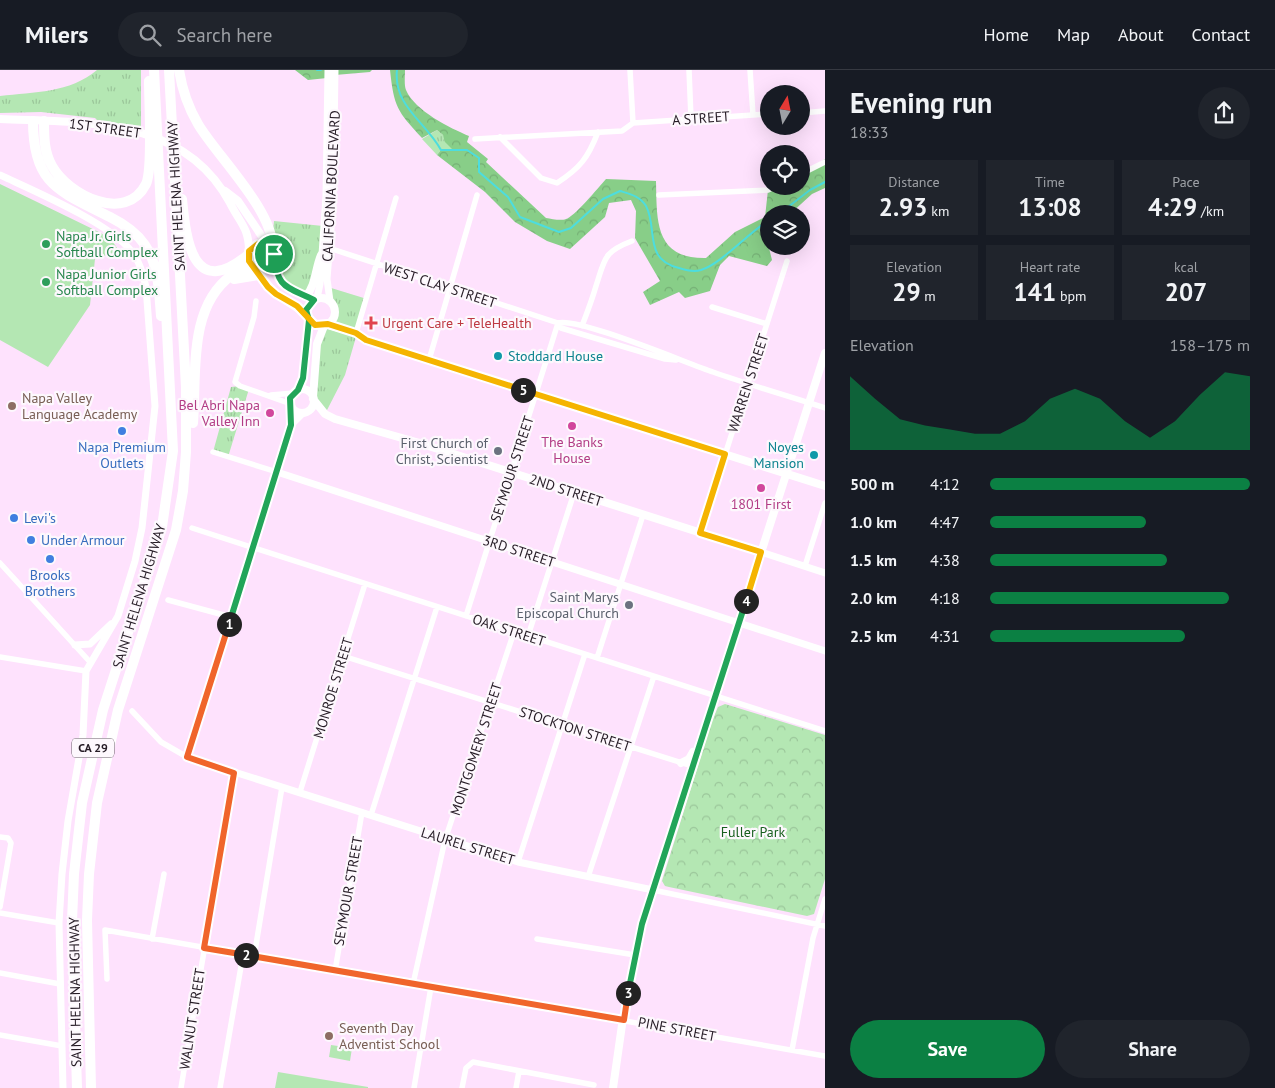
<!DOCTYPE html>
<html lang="en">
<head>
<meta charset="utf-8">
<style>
	:root { --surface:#171b24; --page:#20242c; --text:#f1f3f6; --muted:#9ea1a6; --line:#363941; --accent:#0b8043 }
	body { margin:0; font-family:"PT Sans",sans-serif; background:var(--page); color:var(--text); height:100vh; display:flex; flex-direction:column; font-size:19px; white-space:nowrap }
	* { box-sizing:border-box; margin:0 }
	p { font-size:16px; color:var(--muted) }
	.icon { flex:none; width:28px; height:28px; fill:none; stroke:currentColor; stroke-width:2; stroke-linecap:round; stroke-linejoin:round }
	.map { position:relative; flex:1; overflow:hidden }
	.drawer { display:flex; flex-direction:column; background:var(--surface); width:450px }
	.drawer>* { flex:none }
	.needle { width:32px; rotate:10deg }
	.tools { position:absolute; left:760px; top:15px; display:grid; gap:10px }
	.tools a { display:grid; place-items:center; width:50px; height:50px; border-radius:50%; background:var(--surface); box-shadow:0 5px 20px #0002; font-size:25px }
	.pin { position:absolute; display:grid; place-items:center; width:42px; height:42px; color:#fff; margin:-21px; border:2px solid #fff; border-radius:50%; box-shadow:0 1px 5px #0007 }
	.km { position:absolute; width:25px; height:25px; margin:-12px; border-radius:50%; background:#222; color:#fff; font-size:14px; line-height:25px; text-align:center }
	.round { display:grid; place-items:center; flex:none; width:52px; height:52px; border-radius:26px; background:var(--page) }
	.head { display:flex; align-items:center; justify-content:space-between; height:85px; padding:0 25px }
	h1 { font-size:28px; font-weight:600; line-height:38px }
	.stats { display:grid; grid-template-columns:repeat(3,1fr); gap:8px; height:85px; padding:5px 25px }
	.stats div { display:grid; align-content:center; border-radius:0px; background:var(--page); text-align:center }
	.stats b { font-size:25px; font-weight:600 }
	.stats small { font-size:14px; font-weight:400 }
	.stats p { font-size:14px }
	.chart { height:140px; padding:10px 25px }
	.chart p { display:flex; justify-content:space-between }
	.chart svg { width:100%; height:90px; margin-top:5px; fill:var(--accent); opacity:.7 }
	.cta { display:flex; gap:10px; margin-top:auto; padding:10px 25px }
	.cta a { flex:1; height:58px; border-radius:30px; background:var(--accent); color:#fff; font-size:20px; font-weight:600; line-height:58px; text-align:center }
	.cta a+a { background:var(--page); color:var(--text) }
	ul { padding:0 25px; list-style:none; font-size:16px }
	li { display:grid; grid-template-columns:80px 60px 1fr; align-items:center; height:38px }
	li i { height:12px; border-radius:6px; background:var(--accent) }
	header { display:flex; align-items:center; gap:30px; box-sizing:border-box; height:70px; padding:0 25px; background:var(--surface); border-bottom:1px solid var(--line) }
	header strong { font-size:24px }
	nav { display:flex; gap:28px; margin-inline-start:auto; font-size:18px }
	.search { width:350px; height:45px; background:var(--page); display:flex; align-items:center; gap:12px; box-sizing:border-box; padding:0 18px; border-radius:28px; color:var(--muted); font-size:19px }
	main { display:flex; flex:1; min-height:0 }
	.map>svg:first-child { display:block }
	.grass { fill:url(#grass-tufts) }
	.forest { fill:url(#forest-crowns) }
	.park { fill:url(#park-crowns) }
	.pitch { fill:#b4e7b3 }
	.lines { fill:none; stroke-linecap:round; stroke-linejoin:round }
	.stream { stroke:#4dddde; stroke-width:2 }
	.minor { stroke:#fff; stroke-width:5.5 }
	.tertiary { stroke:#fff; stroke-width:7 }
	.secondary { stroke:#fff; stroke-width:8 }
	.motorway { stroke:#fff; stroke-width:10 }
	.split-1-casing { stroke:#fff; stroke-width:10 }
	.split-2-casing { stroke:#fff; stroke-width:10 }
	.split-3-casing { stroke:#fff; stroke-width:10 }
	.split-4-casing { stroke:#fff; stroke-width:10 }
	.split-5-casing { stroke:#fff; stroke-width:10 }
	.split-6-casing { stroke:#fff; stroke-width:10 }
	.split-1 { stroke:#22a559; stroke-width:6 }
	.split-2 { stroke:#f0652b; stroke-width:6 }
	.split-3 { stroke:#f0652b; stroke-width:6 }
	.split-4 { stroke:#22a559; stroke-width:6 }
	.split-5 { stroke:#f5b400; stroke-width:6 }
	.split-6 { stroke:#f5b400; stroke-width:6 }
	.leisure-dot { fill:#2e9e5b; stroke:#fdf8fd; stroke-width:2 }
	.health-dot { fill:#e0444e; stroke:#fdf8fd; stroke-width:2 }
	.culture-dot { fill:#0f9aa8; stroke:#fdf8fd; stroke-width:2 }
	.education-dot { fill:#8d6e63; stroke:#fdf8fd; stroke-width:2 }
	.hotel-dot { fill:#d1479c; stroke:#fdf8fd; stroke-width:2 }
	.shop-dot { fill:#3f7fe0; stroke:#fdf8fd; stroke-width:2 }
	.worship-dot { fill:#6b7280; stroke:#fdf8fd; stroke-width:2 }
	.labels { text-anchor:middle; stroke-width:4.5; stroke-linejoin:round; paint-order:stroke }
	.shield { fill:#fdf8fd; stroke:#665e66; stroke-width:1 }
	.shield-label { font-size:12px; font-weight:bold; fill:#261c26 }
	.street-label { font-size:14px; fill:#261c26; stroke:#fdf8fd }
	.leisure-label { font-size:14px; fill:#27864d; stroke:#fdf8fd; text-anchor:start }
	.health-label { font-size:14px; fill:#be3a42; stroke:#fdf8fd; text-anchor:start }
	.culture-label { font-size:14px; fill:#0d838f; stroke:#fdf8fd; text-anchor:start }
	.education-label { font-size:14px; fill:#785e54; stroke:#fdf8fd; text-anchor:start }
	.hotel-label { font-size:14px; fill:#b23c85; stroke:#fdf8fd }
	.worship-label { font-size:14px; fill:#5b616d; stroke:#fdf8fd; text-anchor:end }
	.shop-label { font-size:14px; fill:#366cbe; stroke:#fdf8fd }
	.park-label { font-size:14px; fill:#175f1d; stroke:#fdf8fd }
</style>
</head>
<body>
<header>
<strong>Milers</strong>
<div class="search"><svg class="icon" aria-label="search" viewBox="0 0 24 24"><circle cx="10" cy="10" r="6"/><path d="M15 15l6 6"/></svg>Search here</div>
<nav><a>Home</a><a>Map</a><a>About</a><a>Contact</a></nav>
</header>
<main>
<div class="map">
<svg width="825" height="1018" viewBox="0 0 825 1018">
	<defs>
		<pattern id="grass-tufts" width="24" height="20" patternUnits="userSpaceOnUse" patternTransform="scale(1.25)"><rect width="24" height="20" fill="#b4e7b3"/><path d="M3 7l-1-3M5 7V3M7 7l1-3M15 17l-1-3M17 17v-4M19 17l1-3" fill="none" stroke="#9bc69a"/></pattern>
		<pattern id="forest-crowns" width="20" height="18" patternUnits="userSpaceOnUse" patternTransform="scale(1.25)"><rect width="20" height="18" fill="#88ce88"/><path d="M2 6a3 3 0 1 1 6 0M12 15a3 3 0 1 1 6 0" fill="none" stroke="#75b075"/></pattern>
		<pattern id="park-crowns" width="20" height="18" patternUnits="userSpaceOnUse" patternTransform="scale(1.25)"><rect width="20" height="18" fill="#b4e7b3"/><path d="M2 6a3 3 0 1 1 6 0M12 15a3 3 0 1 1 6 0" fill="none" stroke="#9bc69a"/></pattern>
	</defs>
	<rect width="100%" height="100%" fill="#fee2fd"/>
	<path class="grass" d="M 97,0 L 141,0 L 141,62 L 102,55 L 95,48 L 41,42 L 0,43 L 0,26 C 34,22 70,23 97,0 Z
		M 437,60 L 443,65 L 454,81 L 441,80 L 437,85 L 422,69 Z
		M 274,151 L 323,156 L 321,185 L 306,226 C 300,223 289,221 284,216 C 269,202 272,170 274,151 Z
		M 328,217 L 367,229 L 345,305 L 325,344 L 313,329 L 317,274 L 335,244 Z
		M 240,316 L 249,319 L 228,387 L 213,382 L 231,317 Z"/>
	<path class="forest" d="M 295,0 L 328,0 L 327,8 L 308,10 Z
		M 335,0 L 372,0 L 370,2 L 335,5 Z
		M 390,0 L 405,0 C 405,6 404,15 406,20 C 415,41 450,58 469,66 L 467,72 L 488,89 L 486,92 L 546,148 C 552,149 561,151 566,149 C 573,148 599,117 606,109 L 656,111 C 657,150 654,189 706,188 L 735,162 L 765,147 L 768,120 L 777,116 L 801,116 L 801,104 L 825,89 L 825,118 L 812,124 L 790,144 L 769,144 L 769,167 L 767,170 L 772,190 L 767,196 L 729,186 L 720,195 L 710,221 L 685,228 L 679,222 L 650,235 L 643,222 L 660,211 L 635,168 L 636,141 L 631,130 L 609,133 L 605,147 L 570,179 L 547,171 L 515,152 L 485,122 L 437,85 L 441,80 L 453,80 L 445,72 L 443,65 L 437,60 L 422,68 C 397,41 394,37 390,0 Z"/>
	<path class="park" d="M 725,634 L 825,665 L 825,809 L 814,844 L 807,846 L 669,817 L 665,816 L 662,811 L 712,651 L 718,637 Z"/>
	<path class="pitch" d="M 0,114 L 101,163 L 113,172 L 119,181 L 95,189 L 90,235 L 48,297 L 0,270 Z
		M 331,975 L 352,978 L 350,991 L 329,987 Z
		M 278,1002 L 368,1017 L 368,1018 L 275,1018 Z"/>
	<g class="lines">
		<path class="stream" d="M 317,0 L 321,0
			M 397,0 C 393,36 426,52 441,80 L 467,80 L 479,88 L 479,102 L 508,127 L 520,147 L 559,162 L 571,158 L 603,129 L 620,121 C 630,124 640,126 646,136 C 658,158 643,190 679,198 C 685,200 695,202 701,200 C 721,194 748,163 769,150
			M 779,144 L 810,120 L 825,112"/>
		<path class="minor" d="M 630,0 L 633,53
			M 689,0 L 691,48
			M 750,0 L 753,45
			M 801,43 L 825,41
			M 500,67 L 541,108 L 557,113 C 580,98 588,88 598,62
			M 475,69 L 622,61 L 633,53 L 769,44
			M 801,104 L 825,92
			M 659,125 L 768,120 L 777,116
			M 326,177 L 558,253 C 578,247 686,293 713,302 C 750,315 788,326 825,338
			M 256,231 L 254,247 L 235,312 L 240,316 L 291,334
			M 712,237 L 767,254
			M 558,253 L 561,258 L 665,289 L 676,290
			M 582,256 C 587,243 592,230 596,216 C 605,189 603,182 632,171
			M 356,263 L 396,128
			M 429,290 L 477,125
			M 271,325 L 294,323
			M 213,382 L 277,402
			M 192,458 L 825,661
			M 700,463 L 787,191
			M 0,493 L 90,592
			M 805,496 L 825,433
			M 168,530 L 231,547
			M 466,546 L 558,253
			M 528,566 L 574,423
			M 343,586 L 692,696
			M 0,587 L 86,601
			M 597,588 L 643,445
			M 132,641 L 161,672 L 187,687
			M 300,722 L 365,514
			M 371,745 L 437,537
			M 0,767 L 8,768 L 11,773 L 0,837
			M 518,792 L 585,584
			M 588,807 L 654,606
			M 653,820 L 825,856
			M 0,843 L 59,853
			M 152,869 L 164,804
			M 537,869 L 635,885
			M 254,887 L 282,717
			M 335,901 L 362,742
			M 0,903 L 60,914
			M 107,909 L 105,860 L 825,986
			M 413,914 L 445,770 L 514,562
			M 0,965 L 62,976
			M 792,980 L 813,868 L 825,829
			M 181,1018 L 234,703
			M 220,1018 L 243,885
			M 414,1018 L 431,917
			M 462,1018 L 466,998 L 473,992 L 594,1015
			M 516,1018 L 519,1001"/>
		<path class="tertiary" d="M 0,105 C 34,121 110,153 132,182 C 140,192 143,205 146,217 L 155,336 L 142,458 L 135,491 L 118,546 L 86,601 L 83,665 L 68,751 L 62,804 L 59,853 L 63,1018
			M 317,228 L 320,214 L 326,126 L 328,0
			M 330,231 L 327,209 L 333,133 L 335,0
			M 291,336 L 291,355 L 277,402 L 187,687 L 518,792 L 653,820
			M 291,355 L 303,343
			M 277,402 L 825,581
			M 761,482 L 825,503
			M 75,575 L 90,574 L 111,554"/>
		<path class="secondary" d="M 0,49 C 85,53 184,46 230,133 C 240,153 249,158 249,181
			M 225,121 L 238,131 L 269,177
			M248 187a13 13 0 1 1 26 0a13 13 0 1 1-26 0Z
			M 274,189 C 278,220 289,218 314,229
			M 257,202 L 276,224 L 306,244
			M 306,226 C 316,215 315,199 321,185
			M307 242a14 14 0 1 1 28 0a14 14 0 1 1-28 0Z
			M 328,255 L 356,263 L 366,270 L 825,416
			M290 331a12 12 0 1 1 24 0a12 12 0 1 1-24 0Z
			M 298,320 L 303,308 L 309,250
			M 313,327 L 317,274 L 324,256
			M 313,329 L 325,344 L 335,349 L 416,372 L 761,482
			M 681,693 L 689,689 L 693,682
			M 613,1018 L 622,955 L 642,854 L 825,283"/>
		<path class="motorway" d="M 179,0 C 182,19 188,37 198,54 C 216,85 277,144 272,180
			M 33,51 C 33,115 59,121 110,147 C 124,154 136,162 145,175 C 159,196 159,222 161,246
			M 44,51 C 44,67 44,82 52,96 C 68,125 126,154 146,114 C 153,100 149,31 149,11
			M 182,129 C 186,171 193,231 249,184
			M 234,209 L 259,205
			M 193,353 C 197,306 187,237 232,205 C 238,201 246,199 253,196
			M 77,1018 L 72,851 L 74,804 L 82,733 L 103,640 L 162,457 L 173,381 L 154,0
			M 91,1018 L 87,850 L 89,804 L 97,733 L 118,640 L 176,460 L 183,421 L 186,382 L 186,317 L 169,0"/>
	</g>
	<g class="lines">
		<g class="split-1-casing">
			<path id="split-1" d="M 229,554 L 291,355 L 290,328 L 298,320 L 303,308 L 309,250 L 306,240 L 314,230 C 286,216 277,219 274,184"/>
		</g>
		<g class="split-2-casing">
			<path id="split-2" d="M 229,554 L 187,687 L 234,703 L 204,878 L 246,885"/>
		</g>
		<g class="split-3-casing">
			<path id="split-3" d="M 246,885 L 624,950 L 628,923"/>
		</g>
		<g class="split-4-casing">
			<path id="split-4" d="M 628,923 L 642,854 L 746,531"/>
		</g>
		<g class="split-5-casing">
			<path id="split-5" d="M 523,320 L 725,384 L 700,463 L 761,482 L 746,531"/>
		</g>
		<g class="split-6-casing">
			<path id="split-6" d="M 274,184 L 266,175 L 258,174 L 249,181 L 249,191 L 268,217 L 276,224 L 297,236 L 315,255 L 328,254 L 356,263 L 366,270 L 523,320"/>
		</g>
		<use href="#split-1" class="split-1"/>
		<use href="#split-2" class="split-2"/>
		<use href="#split-3" class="split-3"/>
		<use href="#split-4" class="split-4"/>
		<use href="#split-5" class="split-5"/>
		<use href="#split-6" class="split-6"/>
	</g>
	<g class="leisure-dot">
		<circle cx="46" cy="174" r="5"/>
		<circle cx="46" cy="212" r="5"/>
	</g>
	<path class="health-dot" d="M368.5 245.5h5v5h5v5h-5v5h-5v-5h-5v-5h5z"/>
	<g class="culture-dot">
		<circle cx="498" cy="286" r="5"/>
		<circle cx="814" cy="385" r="5"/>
	</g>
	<g class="education-dot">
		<circle cx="12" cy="336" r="5"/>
		<circle cx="329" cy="966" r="5"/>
	</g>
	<g class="hotel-dot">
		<circle cx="270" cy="343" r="5"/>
		<circle cx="572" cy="356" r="5"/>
		<circle cx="761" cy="418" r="5"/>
	</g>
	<g class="shop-dot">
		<circle cx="122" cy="361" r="5"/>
		<circle cx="14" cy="448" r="5"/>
		<circle cx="31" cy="470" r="5"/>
		<circle cx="50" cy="489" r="5"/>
	</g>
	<g class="worship-dot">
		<circle cx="498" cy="381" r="5"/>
		<circle cx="629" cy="535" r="5"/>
	</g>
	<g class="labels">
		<rect class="shield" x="72" y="668.5" width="42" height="19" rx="4"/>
		<g class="shield-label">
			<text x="93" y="682">CA 29</text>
		</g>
		<g class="street-label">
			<text transform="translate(701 48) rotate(-4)" y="5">A STREET</text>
			<text transform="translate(105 58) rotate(8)" y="5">1ST STREET</text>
			<text transform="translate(331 116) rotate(-87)" y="5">CALIFORNIA BOULEVARD</text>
			<text transform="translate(176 126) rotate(-93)" y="5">SAINT HELENA HIGHWAY</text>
			<text transform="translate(440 215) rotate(18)" y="5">WEST CLAY STREET</text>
			<text transform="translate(748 313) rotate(-72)" y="5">WARREN STREET</text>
			<text transform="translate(512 399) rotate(-72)" y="5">SEYMOUR STREET</text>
			<text transform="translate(566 420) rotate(18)" y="5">2ND STREET</text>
			<text transform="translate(519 481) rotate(18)" y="5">3RD STREET</text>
			<text transform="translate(139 526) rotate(-73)" y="5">SAINT HELENA HIGHWAY</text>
			<text transform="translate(509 560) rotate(18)" y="5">OAK STREET</text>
			<text transform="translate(333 618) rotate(-73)" y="5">MONROE STREET</text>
			<text transform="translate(575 659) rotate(18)" y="5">STOCKTON STREET</text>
			<text transform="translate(476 679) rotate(-72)" y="5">MONTGOMERY STREET</text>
			<text transform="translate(468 776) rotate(17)" y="5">LAUREL STREET</text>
			<text transform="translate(348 821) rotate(-80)" y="5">SEYMOUR STREET</text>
			<text transform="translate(75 922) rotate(-91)" y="5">SAINT HELENA HIGHWAY</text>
			<text transform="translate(192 949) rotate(-81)" y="5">WALNUT STREET</text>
			<text transform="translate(677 959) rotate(11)" y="5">PINE STREET</text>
		</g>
		<g class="leisure-label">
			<text x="56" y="171">Napa Jr. Girls<tspan x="56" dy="16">Softball Complex</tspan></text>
			<text x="56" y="209">Napa Junior Girls<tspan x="56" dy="16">Softball Complex</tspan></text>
		</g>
		<g class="health-label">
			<text x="382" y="258">Urgent Care + TeleHealth</text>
		</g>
		<g class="culture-label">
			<text x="508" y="291">Stoddard House</text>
			<text x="804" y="382" text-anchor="end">Noyes<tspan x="804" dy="16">Mansion</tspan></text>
		</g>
		<g class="education-label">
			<text x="22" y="333">Napa Valley<tspan x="22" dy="16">Language Academy</tspan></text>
			<text x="339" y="963">Seventh Day<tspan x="339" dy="16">Adventist School</tspan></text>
		</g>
		<g class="hotel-label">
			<text x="260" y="340" text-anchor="end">Bel Abri Napa<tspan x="260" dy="16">Valley Inn</tspan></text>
			<text x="572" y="377">The Banks<tspan x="572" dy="16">House</tspan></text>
			<text x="761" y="439">1801 First</text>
		</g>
		<g class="worship-label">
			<text x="488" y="378">First Church of<tspan x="488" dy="16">Christ, Scientist</tspan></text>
			<text x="619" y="532">Saint Marys<tspan x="619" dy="16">Episcopal Church</tspan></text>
		</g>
		<g class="shop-label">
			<text x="122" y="382">Napa Premium<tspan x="122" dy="16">Outlets</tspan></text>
			<text x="24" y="453" text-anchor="start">Levi's</text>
			<text x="41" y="475" text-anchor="start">Under Armour</text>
			<text x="50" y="510">Brooks<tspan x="50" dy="16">Brothers</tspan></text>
		</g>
		<g class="park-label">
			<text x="753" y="767">Fuller Park</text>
		</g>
	</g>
</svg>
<div class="tools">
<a><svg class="needle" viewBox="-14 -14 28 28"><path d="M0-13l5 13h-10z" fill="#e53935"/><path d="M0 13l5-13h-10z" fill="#9ea1a6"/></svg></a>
<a><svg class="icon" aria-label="locate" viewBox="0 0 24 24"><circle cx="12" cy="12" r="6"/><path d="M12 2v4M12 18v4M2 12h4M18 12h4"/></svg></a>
<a><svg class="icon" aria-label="layers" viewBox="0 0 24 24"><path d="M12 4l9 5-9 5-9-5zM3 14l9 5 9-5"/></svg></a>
</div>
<div class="pin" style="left:274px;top:184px;background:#1e9e55"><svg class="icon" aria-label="arrive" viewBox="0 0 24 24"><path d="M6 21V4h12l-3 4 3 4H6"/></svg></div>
<b class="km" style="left:229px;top:554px">1</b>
<b class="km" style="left:246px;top:885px">2</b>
<b class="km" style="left:628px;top:923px">3</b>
<b class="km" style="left:746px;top:531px">4</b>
<b class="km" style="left:523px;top:320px">5</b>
</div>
<section class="drawer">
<div class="head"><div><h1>Evening run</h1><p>18:33</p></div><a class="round"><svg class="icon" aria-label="share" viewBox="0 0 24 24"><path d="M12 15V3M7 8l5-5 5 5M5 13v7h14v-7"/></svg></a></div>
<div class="stats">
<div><p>Distance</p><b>2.93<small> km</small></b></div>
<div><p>Time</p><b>13:08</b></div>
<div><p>Pace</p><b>4:29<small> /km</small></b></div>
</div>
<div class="stats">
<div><p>Elevation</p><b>29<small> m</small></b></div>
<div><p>Heart rate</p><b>141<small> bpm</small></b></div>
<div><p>kcal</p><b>207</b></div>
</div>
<div class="chart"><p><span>Elevation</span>158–175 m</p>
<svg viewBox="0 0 160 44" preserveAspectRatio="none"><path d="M0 44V8L10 19L20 29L30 32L40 34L50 36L60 36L70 30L80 19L90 14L100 19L110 30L120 38L130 30L140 17L150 6L160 8V44z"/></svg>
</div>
<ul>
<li><b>500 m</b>4:12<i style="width:100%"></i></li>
<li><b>1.0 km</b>4:47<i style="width:60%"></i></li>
<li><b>1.5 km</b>4:38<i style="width:68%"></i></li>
<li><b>2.0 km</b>4:18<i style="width:92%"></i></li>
<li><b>2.5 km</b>4:31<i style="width:75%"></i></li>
</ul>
<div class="cta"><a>Save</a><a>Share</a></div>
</section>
</main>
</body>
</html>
